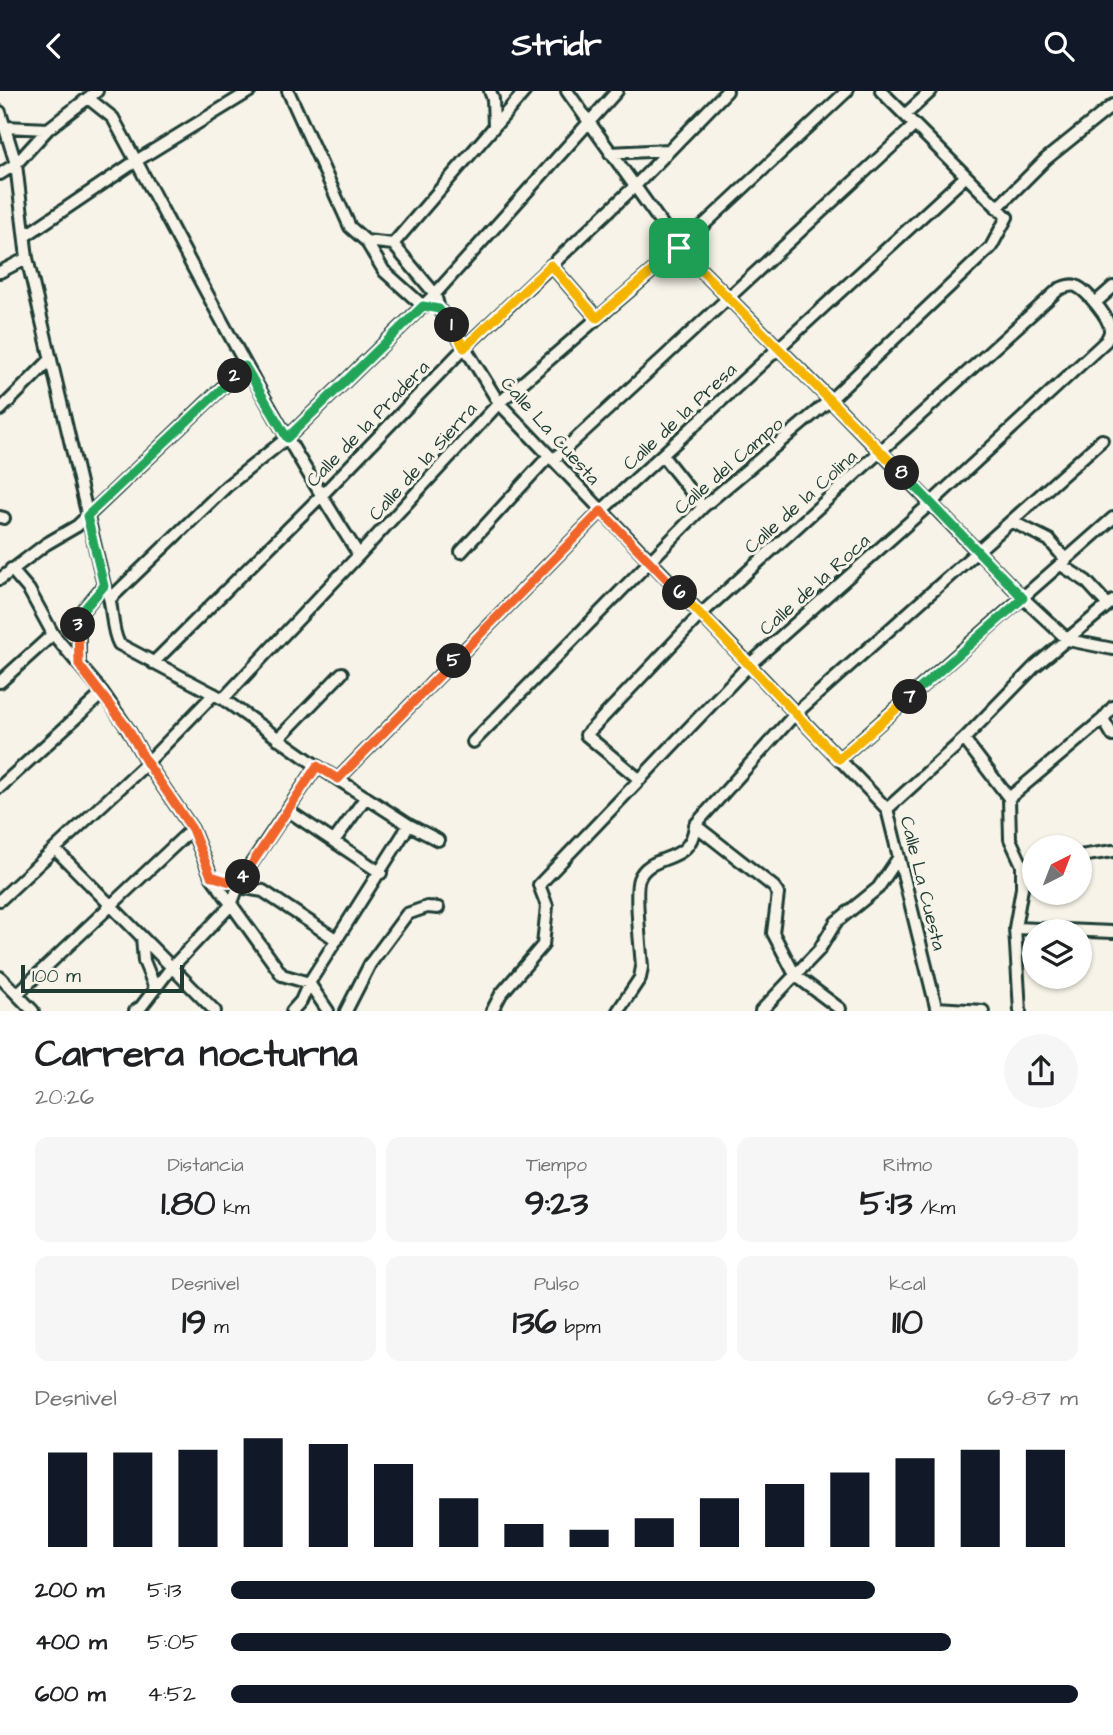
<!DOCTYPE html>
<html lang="es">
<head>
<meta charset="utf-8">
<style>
	:root { --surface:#fff; --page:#f6f6f6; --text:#202124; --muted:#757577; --accent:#111827 }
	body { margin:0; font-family:"Architects Daughter",sans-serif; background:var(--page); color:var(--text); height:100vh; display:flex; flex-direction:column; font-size:26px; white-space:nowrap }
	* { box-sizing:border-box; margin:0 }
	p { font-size:23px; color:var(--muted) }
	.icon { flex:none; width:38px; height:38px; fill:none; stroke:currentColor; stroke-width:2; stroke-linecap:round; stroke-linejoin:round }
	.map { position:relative; height:920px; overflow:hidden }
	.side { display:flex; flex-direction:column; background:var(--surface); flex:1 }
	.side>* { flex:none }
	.needle { width:46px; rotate:42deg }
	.controls { position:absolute; left:1022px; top:744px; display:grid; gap:14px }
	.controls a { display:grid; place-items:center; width:70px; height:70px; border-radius:50%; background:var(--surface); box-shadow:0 2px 5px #0004; font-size:35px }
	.scale { position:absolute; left:21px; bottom:18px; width:163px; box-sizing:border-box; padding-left:7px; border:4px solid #1f3d34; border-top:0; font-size:19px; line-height:24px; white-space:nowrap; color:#1f3d34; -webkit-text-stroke:5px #f7f3e8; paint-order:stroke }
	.pin { position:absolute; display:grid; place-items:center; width:60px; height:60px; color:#fff; margin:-30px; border-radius:14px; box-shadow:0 4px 10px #0006 }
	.km { position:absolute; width:35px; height:35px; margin:-18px; border-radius:50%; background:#222; color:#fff; font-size:19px; line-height:35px; text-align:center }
	.round { display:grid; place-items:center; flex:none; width:74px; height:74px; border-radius:37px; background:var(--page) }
	.head { display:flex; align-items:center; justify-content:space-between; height:119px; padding:0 35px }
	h1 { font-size:38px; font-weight:700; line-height:52px }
	.stats { display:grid; grid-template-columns:repeat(3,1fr); gap:10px; height:119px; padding:7px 35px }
	.stats div { display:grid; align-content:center; border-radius:14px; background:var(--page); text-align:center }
	.stats b { font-size:35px; font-weight:700 }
	.stats small { font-size:19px; font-weight:400 }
	.stats p { font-size:19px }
	.chart { height:196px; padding:14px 35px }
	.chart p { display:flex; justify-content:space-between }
	.chart svg { width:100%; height:126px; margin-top:7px; stroke:var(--accent); stroke-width:6 }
	ul { padding:0 35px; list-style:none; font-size:23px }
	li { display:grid; grid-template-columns:112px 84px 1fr; align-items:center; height:52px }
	li i { height:18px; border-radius:9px; background:var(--accent) }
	header { display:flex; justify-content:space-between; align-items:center; height:91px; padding:0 35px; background:var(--accent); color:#fff; font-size:32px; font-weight:700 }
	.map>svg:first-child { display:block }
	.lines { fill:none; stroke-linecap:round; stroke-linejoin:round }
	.minor-casing { stroke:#1f3d34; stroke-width:16 }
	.minor { stroke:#f7f3e8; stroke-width:10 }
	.split-1-casing { stroke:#fff; stroke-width:14 }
	.split-2-casing { stroke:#fff; stroke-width:14 }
	.split-3-casing { stroke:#fff; stroke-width:14 }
	.split-4-casing { stroke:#fff; stroke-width:14 }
	.split-5-casing { stroke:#fff; stroke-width:14 }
	.split-6-casing { stroke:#fff; stroke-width:14 }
	.split-7-casing { stroke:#fff; stroke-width:14 }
	.split-8-casing { stroke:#fff; stroke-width:14 }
	.split-9-casing { stroke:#fff; stroke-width:14 }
	.split-1 { stroke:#f5b400; stroke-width:9 }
	.split-2 { stroke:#22a559; stroke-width:9 }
	.split-3 { stroke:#22a559; stroke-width:9 }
	.split-4 { stroke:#f0652b; stroke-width:9 }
	.split-5 { stroke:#f0652b; stroke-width:9 }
	.split-6 { stroke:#f0652b; stroke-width:9 }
	.split-7 { stroke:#f5b400; stroke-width:9 }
	.split-8 { stroke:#22a559; stroke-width:9 }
	.split-9 { stroke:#f5b400; stroke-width:9 }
	.labels { text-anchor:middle; stroke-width:6; stroke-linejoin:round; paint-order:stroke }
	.street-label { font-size:19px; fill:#1f3d34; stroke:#f7f3e8 }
</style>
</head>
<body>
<header><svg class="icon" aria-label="back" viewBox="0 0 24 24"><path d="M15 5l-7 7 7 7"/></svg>Stridr<svg class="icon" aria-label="search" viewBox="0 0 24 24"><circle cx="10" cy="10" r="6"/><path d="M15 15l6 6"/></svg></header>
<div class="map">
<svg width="1113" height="920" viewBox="0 0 1113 920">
	<rect width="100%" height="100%" fill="#f7f3e8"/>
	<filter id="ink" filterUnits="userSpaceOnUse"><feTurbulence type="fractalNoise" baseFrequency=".0143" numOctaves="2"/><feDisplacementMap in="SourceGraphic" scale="14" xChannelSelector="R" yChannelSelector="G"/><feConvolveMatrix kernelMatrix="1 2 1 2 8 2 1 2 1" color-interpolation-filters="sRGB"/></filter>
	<g filter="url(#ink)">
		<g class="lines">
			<g class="minor-casing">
				<path id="minor" d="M 288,0 L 350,136 L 366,150 L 393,153 L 435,203 L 439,218 L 453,237 L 499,312 L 887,718 L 937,920
					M 490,0 L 493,8 L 494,35
					M 567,0 L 679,157 L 830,309 L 1023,507 L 1068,549 L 1113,558
					M 88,7 L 113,27 C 193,175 268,324 359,464
					M 0,21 L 16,73 L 27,167 L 104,494 C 115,513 109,534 119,553 L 223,608 L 317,675 L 409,734 L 438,749
					M 905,24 L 931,0
					M 5,36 L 48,38
					M 610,62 L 669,59
					M 0,83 L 16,73 L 48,38 L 97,0
					M 997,117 L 1046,68 L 1113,14
					M 25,145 L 136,70 L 250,0
					M 366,150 L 384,180 L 423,215 L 427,215
					M 393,153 L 525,0
					M 551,174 L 597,227
					M 0,181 L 27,167
					M 1095,212 L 1113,196
					M 0,319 L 51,268
					M 662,364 L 703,416
					M 553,369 L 915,34
					M 0,426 L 4,427
					M 1011,430 L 1049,449 L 1066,469
					M 461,461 L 549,365
					M 1061,474 L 1086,490 L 1108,514
					M 11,478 L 29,499 L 53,543 L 103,602 L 128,638 L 147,672 L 192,738 L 211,785 L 282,884 L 309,892 L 328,920
					M 0,488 L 46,453 L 77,435 L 245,275
					M 111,507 L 227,395 L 287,347 L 435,203 L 617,0
					M 153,572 L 321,405 L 464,257 L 634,96 L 727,0
					M 79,574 L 79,524 L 104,494
					M 0,591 L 53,543
					M 223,608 L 359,464 L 499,312 L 679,157 L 847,0
					M 1103,628 L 1113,645
					M 278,648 L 342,582
					M 964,648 L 1009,707 L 1010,748 L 1022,774 L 1022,797 L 1015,837 L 1020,920
					M 473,651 L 703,416 L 830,309 L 991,156 L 1007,126 L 881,0
					M 839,668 L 1113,427
					M 338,688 L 601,420 L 965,86
					M 0,696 L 103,602
					M 1009,707 L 1103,628 L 1113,616
					M 887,718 L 964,648 L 1035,575 L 1113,510
					M 287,719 L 381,782
					M 695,734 L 795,623 L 1102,349
					M 695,734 L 774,796 L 778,803 L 773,842 L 795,884 L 840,918
					M 334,750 L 366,706
					M 55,758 L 215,920
					M 1080,765 L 1113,760
					M 239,796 L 263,800 L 337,849
					M 0,809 L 147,672 L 214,603
					M 1015,837 L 1113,841
					M 142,846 L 144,870 L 155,897
					M 0,886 L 33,920
					M 17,903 L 192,738
					M 937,917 L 983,920
					M 135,920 L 141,916 L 171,877 L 231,814 L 241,788 L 317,675
					M 292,920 L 301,910 L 309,892 L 409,734
					M 346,920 L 370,873 L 407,823 L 427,816 L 438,817
					M 492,920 L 501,903 L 543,854 L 547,815 L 539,794 L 749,574 L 931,412 L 1106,250 C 1107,248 1110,243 1110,240 C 1111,228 1087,200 1076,195 C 1070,193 1064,196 1059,198 L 700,524 L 586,644 L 639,688
					M 618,920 L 640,887 L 642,876 C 641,860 634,800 639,788 C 650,760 691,776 695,734
					M 761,920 L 819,859 L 836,831 L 878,797 L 899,766"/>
			</g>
			<use href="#minor" class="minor"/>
		</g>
	</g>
	<g class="lines" filter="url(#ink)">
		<g class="split-1-casing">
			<path id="split-1" d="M 452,234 L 464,257 L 551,174 L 597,227 L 679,157"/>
		</g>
		<g class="split-2-casing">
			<path id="split-2" d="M 235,285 L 245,275 L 287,347 L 423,215 L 439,218 L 452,234"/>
		</g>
		<g class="split-3-casing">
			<path id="split-3" d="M 78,534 L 79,524 L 104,495 L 87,425 L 235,285"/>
		</g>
		<g class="split-4-casing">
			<path id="split-4" d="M 78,534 L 79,574 L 128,638 L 147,672 L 192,738 L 211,785 L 230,791 L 243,786"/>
		</g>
		<g class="split-5-casing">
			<path id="split-5" d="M 243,786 L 317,675 L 338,688 L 454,570"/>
		</g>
		<g class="split-6-casing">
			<path id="split-6" d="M 454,570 L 601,420 L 680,502"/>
		</g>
		<g class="split-7-casing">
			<path id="split-7" d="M 680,502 L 839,668 L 910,606"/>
		</g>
		<g class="split-8-casing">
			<path id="split-8" d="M 902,382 L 1023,507 L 910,606"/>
		</g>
		<g class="split-9-casing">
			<path id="split-9" d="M 679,157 L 902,382"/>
		</g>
		<use href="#split-1" class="split-1"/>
		<use href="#split-2" class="split-2"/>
		<use href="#split-3" class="split-3"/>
		<use href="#split-4" class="split-4"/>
		<use href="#split-5" class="split-5"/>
		<use href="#split-6" class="split-6"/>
		<use href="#split-7" class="split-7"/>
		<use href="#split-8" class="split-8"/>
		<use href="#split-9" class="split-9"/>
	</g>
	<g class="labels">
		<g class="street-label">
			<text transform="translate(679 325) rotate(-43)" y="7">Calle de la Presa</text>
			<text transform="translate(367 332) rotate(-46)" y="7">Calle de la Pradera</text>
			<text transform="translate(551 339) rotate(48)" y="7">Calle La Cuesta</text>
			<text transform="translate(422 370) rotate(-48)" y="7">Calle de la Sierra</text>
			<text transform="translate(728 374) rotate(-41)" y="7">Calle del Campo</text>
			<text transform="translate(800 410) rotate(-42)" y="7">Calle de la Colina</text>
			<text transform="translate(814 493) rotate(-42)" y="7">Calle de la Roca</text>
			<text transform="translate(924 792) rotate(76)" y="7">Calle La Cuesta</text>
		</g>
	</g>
</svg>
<div class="controls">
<a><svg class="needle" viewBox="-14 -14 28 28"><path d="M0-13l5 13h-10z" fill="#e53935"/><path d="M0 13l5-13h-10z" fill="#757577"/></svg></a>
<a><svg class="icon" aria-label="layers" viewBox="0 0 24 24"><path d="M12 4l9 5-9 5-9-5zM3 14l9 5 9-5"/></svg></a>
</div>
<div class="scale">100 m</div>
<div class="pin" style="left:679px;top:157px;background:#1e9e55"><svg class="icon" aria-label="arrive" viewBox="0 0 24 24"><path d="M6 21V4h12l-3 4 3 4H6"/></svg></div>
<b class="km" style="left:452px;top:234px">1</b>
<b class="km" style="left:235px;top:285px">2</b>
<b class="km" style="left:78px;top:534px">3</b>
<b class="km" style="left:243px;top:786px">4</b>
<b class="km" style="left:454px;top:570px">5</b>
<b class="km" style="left:680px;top:502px">6</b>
<b class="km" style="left:910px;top:606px">7</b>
<b class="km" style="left:902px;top:382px">8</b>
</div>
<section class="side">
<div class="head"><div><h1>Carrera nocturna</h1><p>20:26</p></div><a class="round"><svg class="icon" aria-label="share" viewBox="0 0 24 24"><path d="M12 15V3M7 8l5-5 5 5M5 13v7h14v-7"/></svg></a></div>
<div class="stats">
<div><p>Distancia</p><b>1.80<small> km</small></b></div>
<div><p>Tiempo</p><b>9:23</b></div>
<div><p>Ritmo</p><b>5:13<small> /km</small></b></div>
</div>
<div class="stats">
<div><p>Desnivel</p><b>19<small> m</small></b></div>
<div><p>Pulso</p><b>136<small> bpm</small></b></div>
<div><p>kcal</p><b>110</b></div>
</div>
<div class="chart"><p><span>Desnivel</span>69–87 m</p>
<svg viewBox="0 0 160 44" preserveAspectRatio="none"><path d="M5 44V11M15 44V11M25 44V10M35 44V6M45 44V8M55 44V15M65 44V27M75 44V36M85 44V38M95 44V34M105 44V27M115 44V22M125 44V18M135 44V13M145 44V10M155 44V10"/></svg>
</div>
<ul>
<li><b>200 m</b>5:13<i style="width:76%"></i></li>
<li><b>400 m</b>5:05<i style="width:85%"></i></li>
<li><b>600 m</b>4:52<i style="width:100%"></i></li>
</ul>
</section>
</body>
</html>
